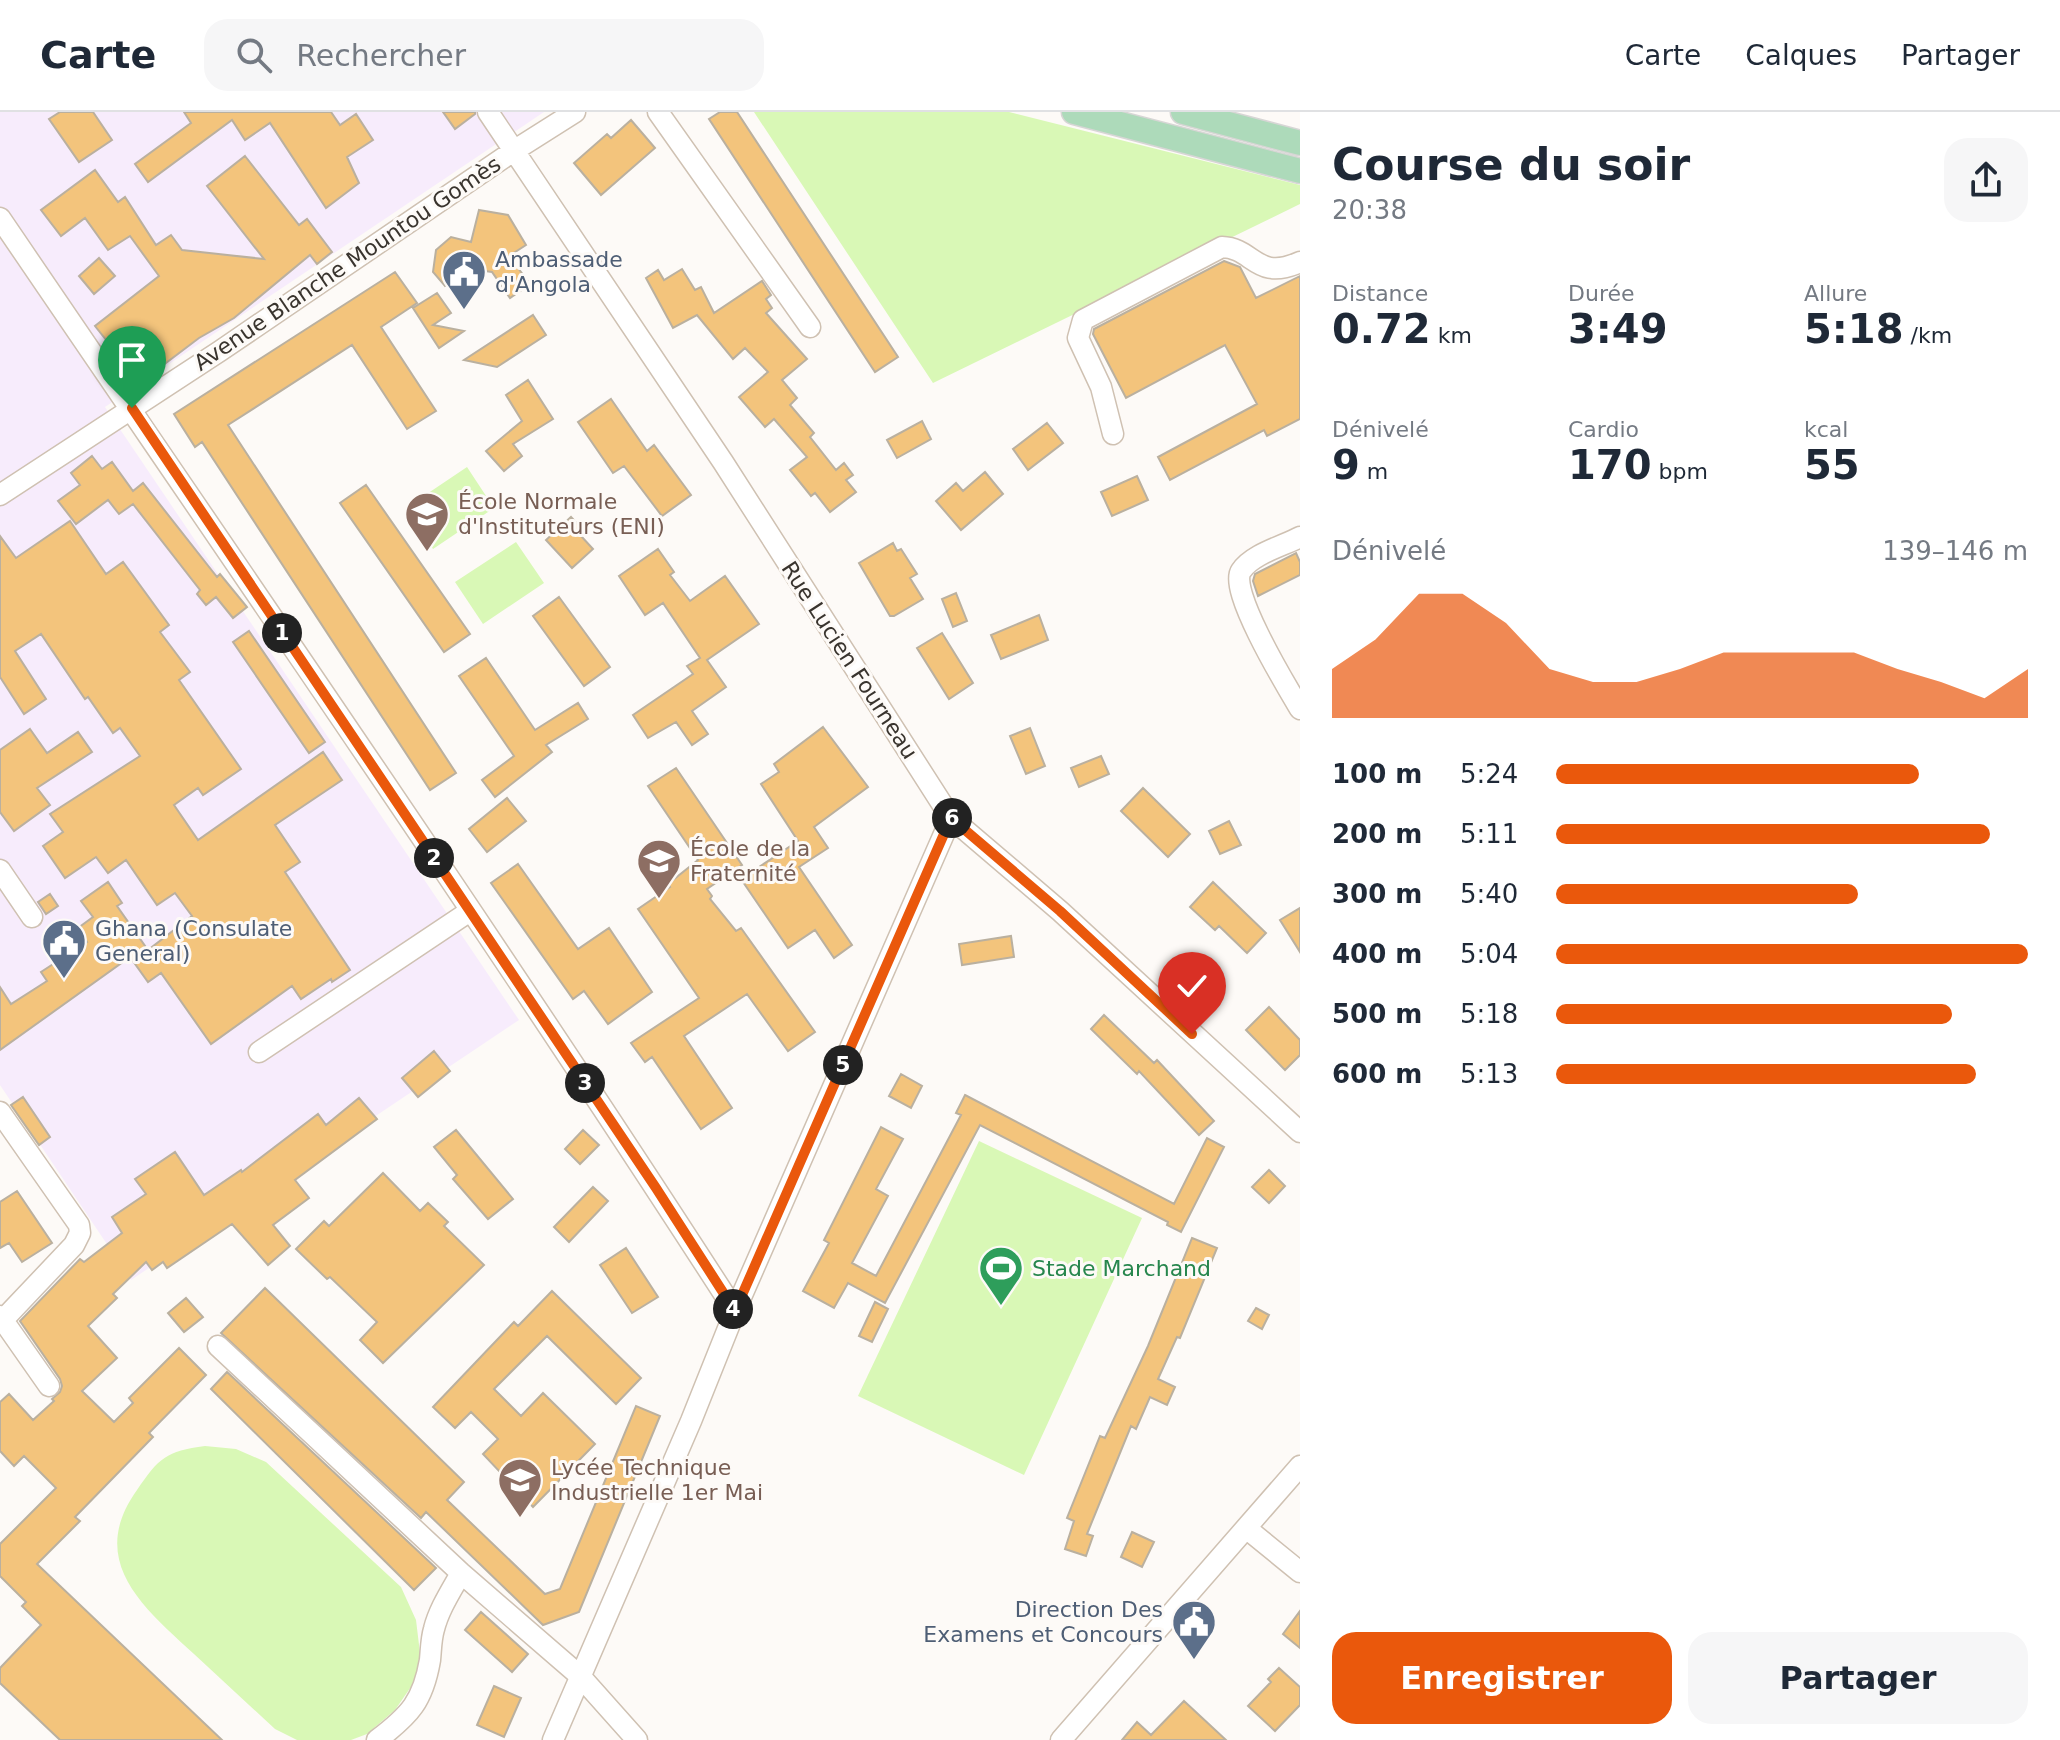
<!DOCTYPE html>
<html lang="fr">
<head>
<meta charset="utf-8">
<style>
	:root { --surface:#fff; --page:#f6f6f7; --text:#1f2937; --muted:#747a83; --line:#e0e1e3; --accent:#ea580c }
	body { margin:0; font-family:"DejaVu Sans",sans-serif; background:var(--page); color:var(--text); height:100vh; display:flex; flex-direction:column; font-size:30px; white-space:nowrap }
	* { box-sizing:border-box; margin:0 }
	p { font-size:26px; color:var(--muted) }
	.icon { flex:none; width:44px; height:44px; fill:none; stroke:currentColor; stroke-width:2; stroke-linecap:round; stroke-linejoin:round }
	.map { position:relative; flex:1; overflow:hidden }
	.panel { display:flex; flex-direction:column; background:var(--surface); width:760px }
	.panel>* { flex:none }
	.pin { position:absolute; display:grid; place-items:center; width:68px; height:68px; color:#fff; margin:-82px -34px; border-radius:50% 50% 50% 0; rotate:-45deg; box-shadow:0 0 8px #0007 }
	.pin .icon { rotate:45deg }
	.km { position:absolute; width:40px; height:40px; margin:-20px; border-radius:50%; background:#222; color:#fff; font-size:22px; line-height:40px; text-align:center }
	.round { display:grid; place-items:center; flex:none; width:84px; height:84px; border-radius:24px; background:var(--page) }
	.headline { display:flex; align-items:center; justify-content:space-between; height:136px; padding:0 32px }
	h1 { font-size:44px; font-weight:800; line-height:60px }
	.figures { display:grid; grid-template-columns:repeat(3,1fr); gap:12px; height:136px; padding:8px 32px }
	.figures div { display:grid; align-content:center }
	.figures b { font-size:40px; font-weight:800 }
	.figures small { font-size:22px; font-weight:400 }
	.figures p { font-size:22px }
	.chart { height:224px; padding:16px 32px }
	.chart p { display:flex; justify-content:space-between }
	.chart svg { width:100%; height:144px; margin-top:8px; fill:var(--accent); opacity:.7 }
	.primary-button { display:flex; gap:16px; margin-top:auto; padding:16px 32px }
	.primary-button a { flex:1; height:92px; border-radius:24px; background:var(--accent); color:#fff; font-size:32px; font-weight:800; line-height:92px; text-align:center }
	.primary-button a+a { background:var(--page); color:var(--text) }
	ul { padding:0 32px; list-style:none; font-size:26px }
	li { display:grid; grid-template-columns:128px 96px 1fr; align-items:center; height:60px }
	li i { height:20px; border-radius:10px; background:var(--accent) }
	header { display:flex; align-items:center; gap:48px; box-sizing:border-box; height:112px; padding:0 40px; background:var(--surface); border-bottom:2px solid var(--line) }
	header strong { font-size:38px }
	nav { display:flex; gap:44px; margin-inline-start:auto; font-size:28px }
	.search { width:560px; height:72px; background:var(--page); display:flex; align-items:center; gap:20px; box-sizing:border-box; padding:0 28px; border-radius:24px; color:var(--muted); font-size:30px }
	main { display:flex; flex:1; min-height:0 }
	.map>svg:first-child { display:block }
	.commercial { fill:#f7ecfc }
	.green { fill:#d9f8b6 }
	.building { fill:#f3c47c; stroke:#bab09f; stroke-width:2 }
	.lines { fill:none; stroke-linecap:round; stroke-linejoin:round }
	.minor-casing { stroke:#cfc1b2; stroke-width:23 }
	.major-casing { stroke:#d7d6d5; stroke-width:27 }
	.minor { stroke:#fff; stroke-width:20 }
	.major { stroke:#addaba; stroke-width:24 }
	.route-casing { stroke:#fff; stroke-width:16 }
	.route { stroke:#ea580c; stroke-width:10 }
	.labels { text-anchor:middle; stroke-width:6; stroke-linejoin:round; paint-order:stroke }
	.service-label { font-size:22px; fill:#4e5e75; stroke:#fdfaf7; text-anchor:start }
	.street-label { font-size:22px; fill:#39342e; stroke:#fdfaf7 }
	.education-label { font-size:22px; fill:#785e54; stroke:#fdfaf7; text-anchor:start }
	.leisure-label { font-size:22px; fill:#27864d; stroke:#fdfaf7; text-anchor:start }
</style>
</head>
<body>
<header>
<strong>Carte</strong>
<div class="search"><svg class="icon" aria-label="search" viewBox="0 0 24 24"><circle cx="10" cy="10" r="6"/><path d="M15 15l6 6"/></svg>Rechercher</div>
<nav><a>Carte</a><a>Calques</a><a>Partager</a></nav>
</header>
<main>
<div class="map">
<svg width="1300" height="1628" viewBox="0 0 1300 1628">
	<rect width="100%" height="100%" fill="#fdfaf7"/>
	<path class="commercial" d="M 0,0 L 544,0 L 105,295 L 519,908 L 131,1168 L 0,973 Z"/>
	<path class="green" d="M 754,0 L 1009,0 L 1300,73 L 1300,92 L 933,271 Z
		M 467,355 L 494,396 L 433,437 L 406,396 Z
		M 516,430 L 544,471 L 483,512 L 455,470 Z
		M 979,1029 L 1142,1106 L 1024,1363 L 858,1284 Z
		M 205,1334 L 236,1337 L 266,1350 L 401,1475 L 416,1508 L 420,1541 L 415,1569 L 395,1598 L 367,1622 L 351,1628 L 297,1628 L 275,1617 C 248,1592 221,1567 194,1542 C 144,1496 86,1449 137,1378 C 159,1346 166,1339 205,1334 Z"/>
	<path class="building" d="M 60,0 L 93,0 L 112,28 L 79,50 L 49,7 Z
		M 184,0 L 331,0 L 340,13 L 356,2 L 373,28 L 347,45 L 359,71 L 326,96 L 270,11 L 245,28 L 232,8 L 148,70 L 135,52 L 191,11 Z
		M 443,0 L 475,0 L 475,2 L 455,17 Z
		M 720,0 L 737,0 L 898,245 L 875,260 L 709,7 Z
		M 631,8 L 655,36 L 601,83 L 574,51 L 607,22 L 611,26 Z
		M 245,44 L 299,113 L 307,107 L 332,140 L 317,152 L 310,143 L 234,206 L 199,226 L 146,266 L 114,223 L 107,229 L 95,214 L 159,164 L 130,124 L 108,138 L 85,106 L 61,124 L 41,98 L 95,58 L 118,90 L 125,85 L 156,133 L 171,123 L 182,138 L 264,147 L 207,74 Z
		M 479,98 L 508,103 L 526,133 L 509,144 L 530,172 L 510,186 L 492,160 L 471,157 L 445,174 L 433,160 L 436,138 L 451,125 L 471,130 Z
		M 99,146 L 115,164 L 94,182 L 79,164 Z
		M 1224,149 L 1240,155 L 1256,186 L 1300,164 L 1300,307 L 1267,324 L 1264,318 L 1170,368 L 1158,345 L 1257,292 L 1225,233 L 1126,286 L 1093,222 L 1094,217 Z
		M 682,157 L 695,178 L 701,175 L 714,201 L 762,169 L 771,183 L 766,187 L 772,196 L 766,201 L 807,247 L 782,268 L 797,286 L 790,293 L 814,321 L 810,325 L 836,358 L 844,351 L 853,363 L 846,368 L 856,380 L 830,400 L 815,381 L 811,384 L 790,358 L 807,345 L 774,307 L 765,315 L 739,285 L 768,260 L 745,236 L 733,247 L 697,203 L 673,216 L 646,166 L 658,158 L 664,168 Z
		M 395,160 L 417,191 L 381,215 L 436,299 L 407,317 L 352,233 L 228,313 L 456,661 L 430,678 L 202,330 L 195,335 L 174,302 Z
		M 437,181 L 451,201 L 433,213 L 464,219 L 439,236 L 413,196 Z
		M 533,203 L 546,223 L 497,255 L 464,248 Z
		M 528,268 L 553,307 L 513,332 L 522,344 L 504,359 L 486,339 L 522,309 L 506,283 Z
		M 611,287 L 647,339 L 654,333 L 691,383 L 662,404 L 624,354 L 613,361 L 578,310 Z
		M 922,309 L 931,327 L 897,346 L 887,328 Z
		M 1047,311 L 1063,331 L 1028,358 L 1013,337 Z
		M 92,344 L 102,357 L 112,350 L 133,379 L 143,371 L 217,465 L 220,462 L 247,495 L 233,506 L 216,485 L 206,493 L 197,482 L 200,478 L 133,392 L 119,402 L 108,388 L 76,412 L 58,389 L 80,373 L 71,361 Z
		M 985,360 L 1003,382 L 961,418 L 936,389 L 956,371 L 963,379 Z
		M 1137,364 L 1148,388 L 1112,404 L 1101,380 Z
		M 366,373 L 470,522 L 444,540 L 340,391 Z
		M 571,405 L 585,420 L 581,424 L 593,437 L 572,456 L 546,428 Z
		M 70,409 L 106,462 L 123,450 L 169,513 L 160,520 L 190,560 L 179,568 L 241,657 L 203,683 L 198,676 L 174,693 L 198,728 L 323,640 L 342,668 L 275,713 L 300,750 L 285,760 L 350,858 L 332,870 L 331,867 L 301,887 L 292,874 L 211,932 L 161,861 L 148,870 L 130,845 L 0,938 L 0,875 L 11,892 L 47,869 L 41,860 L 87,830 L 78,816 L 93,805 L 81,789 L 108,770 L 122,791 L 117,794 L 148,838 L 192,804 L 175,781 L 157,793 L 126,748 L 108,761 L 96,745 L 65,766 L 43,734 L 63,720 L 50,702 L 140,644 L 120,616 L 113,621 L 88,585 L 85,587 L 41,522 L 15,539 L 46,587 L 24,602 L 0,565 L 0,424 L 16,446 Z
		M 893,431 L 897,439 L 901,437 L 917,462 L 910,466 L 923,487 L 894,504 L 890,504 L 859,451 Z
		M 658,437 L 674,460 L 670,463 L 690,489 L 725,464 L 759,512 L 707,548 L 726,575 L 692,599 L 708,622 L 692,633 L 676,610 L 648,626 L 633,603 L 693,562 L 687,554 L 700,546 L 663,491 L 645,503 L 619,464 Z
		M 1296,441 L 1300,450 L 1300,463 L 1258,484 L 1253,469 L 1255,462 Z
		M 956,481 L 967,509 L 953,515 L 942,487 Z
		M 559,485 L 610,555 L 584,574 L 533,504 Z
		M 1039,503 L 1048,528 L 1001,547 L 991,523 Z
		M 249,519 L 325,630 L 309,641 L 233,530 Z
		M 942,521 L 973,571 L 949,587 L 917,536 Z
		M 486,546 L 535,618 L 578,591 L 588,607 L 546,633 L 552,640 L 495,685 L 482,668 L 514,644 L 459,564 Z
		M 823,615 L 868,675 L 814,715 L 828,736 L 799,755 L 852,833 L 834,846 L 815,818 L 788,836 L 741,767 L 798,729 L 761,672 L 779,660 L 774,652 Z
		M 1030,616 L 1045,654 L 1026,662 L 1010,624 Z
		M 30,617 L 47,641 L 78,620 L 92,640 L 37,676 L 50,693 L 14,719 L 0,700 L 0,638 Z
		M 1101,644 L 1109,662 L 1079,675 L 1071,656 Z
		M 676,656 L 742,753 L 707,777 L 712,784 L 710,787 L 736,819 L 741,816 L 815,920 L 788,939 L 747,882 L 684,924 L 732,996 L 701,1017 L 652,945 L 645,950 L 631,931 L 699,886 L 638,797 L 670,775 L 668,772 L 698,748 L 648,674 Z
		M 1143,676 L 1190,722 L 1168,745 L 1121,699 Z
		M 507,686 L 526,709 L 487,740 L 469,717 Z
		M 1229,709 L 1241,733 L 1220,742 L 1209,719 Z
		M 518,752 L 578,837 L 609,816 L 652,880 L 608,912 L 584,879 L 573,887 L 491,771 Z
		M 1213,770 L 1266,821 L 1247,841 L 1219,814 L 1215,818 L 1190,795 Z
		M 50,782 L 58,794 L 46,802 L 38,790 Z
		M 1300,796 L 1300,840 L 1280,808 Z
		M 1011,824 L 1014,845 L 962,853 L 959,832 Z
		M 1269,895 L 1300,928 L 1300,943 L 1285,958 L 1246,918 Z
		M 1104,903 L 1154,951 L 1157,948 L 1214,1009 L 1199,1023 L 1139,959 L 1137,962 L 1091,917 Z
		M 434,939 L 450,959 L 418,985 L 402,966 Z
		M 901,962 L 922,974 L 911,996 L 889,984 Z
		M 965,983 L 1174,1092 L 1207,1026 L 1224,1035 L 1181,1120 L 1167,1113 L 1168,1110 L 980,1013 L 885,1191 L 848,1171 L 834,1196 L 803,1179 L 829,1131 L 824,1128 L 881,1015 L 903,1027 L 876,1077 L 888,1084 L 852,1151 L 876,1164 L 961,1003 L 956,1001 Z
		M 23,985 L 50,1025 L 39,1033 L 11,993 Z
		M 359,986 L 377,1007 L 295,1068 L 309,1086 L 273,1113 L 290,1134 L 268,1153 L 232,1112 L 167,1156 L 163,1150 L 152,1158 L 146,1150 L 113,1182 L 117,1186 L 88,1214 L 117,1246 L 82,1279 L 114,1310 L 133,1291 L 129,1286 L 179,1236 L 206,1263 L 149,1321 L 153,1325 L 75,1405 L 80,1409 L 37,1452 L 222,1628 L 60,1628 L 0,1571 L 0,1556 L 41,1513 L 22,1494 L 26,1490 L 0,1464 L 0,1432 L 56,1376 L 24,1344 L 14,1354 L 0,1339 L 0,1290 L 9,1282 L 33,1308 L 54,1289 L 52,1287 L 60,1280 L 62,1274 L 60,1267 L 20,1209 L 80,1147 L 84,1150 L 122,1121 L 112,1105 L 146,1082 L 135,1067 L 175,1040 L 204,1083 L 241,1058 L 242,1060 L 318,1002 L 326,1013 Z
		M 456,1018 L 513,1087 L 488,1107 L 453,1067 L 457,1063 L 434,1035 Z
		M 583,1018 L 599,1033 L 580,1052 L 565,1037 Z
		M 1269,1058 L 1285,1074 L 1269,1091 L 1252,1075 Z
		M 383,1061 L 420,1099 L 428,1091 L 448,1110 L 444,1114 L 484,1153 L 383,1251 L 360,1228 L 377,1210 L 330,1165 L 327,1167 L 296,1137 L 324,1109 L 329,1114 Z
		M 593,1075 L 608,1089 L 569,1130 L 554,1115 Z
		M 17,1079 L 52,1131 L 22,1150 L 9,1131 L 0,1136 L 0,1090 Z
		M 1192,1126 L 1217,1136 L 1180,1226 L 1177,1225 L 1158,1267 L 1175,1275 L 1167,1293 L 1150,1285 L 1136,1317 L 1131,1314 L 1087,1422 L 1093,1424 L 1086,1444 L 1065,1437 L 1074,1409 L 1067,1406 L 1100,1324 L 1105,1326 L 1148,1234 Z
		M 626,1136 L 658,1185 L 632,1201 L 600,1153 Z
		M 265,1176 L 464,1370 L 447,1388 L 545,1482 L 560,1477 L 636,1294 L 660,1304 L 579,1500 L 543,1513 L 426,1400 L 421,1406 L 221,1221 Z
		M 552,1179 L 641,1266 L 616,1292 L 547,1224 L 494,1277 L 521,1304 L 543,1281 L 595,1332 L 533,1395 L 483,1342 L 498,1327 L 471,1300 L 455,1316 L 433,1295 L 514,1210 L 518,1214 Z
		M 186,1186 L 203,1205 L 184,1220 L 168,1201 Z
		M 875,1190 L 888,1197 L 872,1230 L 859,1224 Z
		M 1256,1196 L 1269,1203 L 1262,1217 L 1248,1209 Z
		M 227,1260 L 436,1456 L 414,1478 L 211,1277 Z
		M 1132,1420 L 1154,1430 L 1142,1455 L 1121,1445 Z
		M 1300,1499 L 1300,1536 L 1283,1522 Z
		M 481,1500 L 528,1542 L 512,1560 L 465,1518 Z
		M 1279,1556 L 1300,1575 L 1300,1593 L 1275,1619 L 1248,1594 L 1271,1570 L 1268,1567 Z
		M 494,1574 L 521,1586 L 504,1625 L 477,1613 Z
		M 1184,1589 L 1226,1628 L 1122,1628 L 1137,1610 L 1151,1623 Z"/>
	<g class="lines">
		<g class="minor-casing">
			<path id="minor" d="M 488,0 L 723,350 L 951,706 L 1060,799 L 1300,1020
				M 658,0 L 810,215
				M 0,106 C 247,469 497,830 735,1199
				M 1113,322 L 1101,275 L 1078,226 L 1083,208 L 1222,135 C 1254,136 1256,170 1300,150
				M 0,383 L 220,239 L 515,38 L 575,0
				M 1300,425 C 1283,434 1252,442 1241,459 C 1228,478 1287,575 1300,597
				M 0,758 L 32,805
				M 259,940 L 470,799
				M 0,1000 L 79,1113 L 80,1121 L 74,1133 L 0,1211
				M 0,1204 L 49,1274
				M 218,1234 L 461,1461 L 580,1564 L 637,1628
				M 1246,1416 L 1300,1460
				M 377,1628 C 410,1603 423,1589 430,1548 C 431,1538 431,1527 434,1517 C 439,1497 451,1479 461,1461
				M 553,1628 L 691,1309 L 735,1199 L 951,706
				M 1061,1628 L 1300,1354"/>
		</g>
		<g class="major-casing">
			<path id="major" d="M 1074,0 L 1300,59
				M 1183,0 L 1300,31"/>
		</g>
		<use href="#minor" class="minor"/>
		<use href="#major" class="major"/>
	</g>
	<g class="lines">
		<g class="route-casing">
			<path id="route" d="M 132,296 L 656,1076 L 735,1199 L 951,706 L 1060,799 L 1192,922"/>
		</g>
		<use href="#route" class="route"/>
	</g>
	<defs>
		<g id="civic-pin" transform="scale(2.3)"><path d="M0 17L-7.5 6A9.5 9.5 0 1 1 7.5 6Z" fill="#5c6f8a" stroke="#fdfaf7"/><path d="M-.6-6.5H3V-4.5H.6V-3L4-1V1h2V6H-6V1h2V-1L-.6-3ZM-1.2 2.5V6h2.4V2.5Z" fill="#fff"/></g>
		<g id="school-pin" transform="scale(2.3)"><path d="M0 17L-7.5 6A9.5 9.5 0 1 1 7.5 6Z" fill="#8d6e63" stroke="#fdfaf7"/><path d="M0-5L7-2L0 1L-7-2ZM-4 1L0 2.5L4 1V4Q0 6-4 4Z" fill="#fff"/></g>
		<g id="stadium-pin" transform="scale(2.3)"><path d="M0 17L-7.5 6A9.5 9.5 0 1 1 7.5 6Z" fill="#2e9e5b" stroke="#fdfaf7"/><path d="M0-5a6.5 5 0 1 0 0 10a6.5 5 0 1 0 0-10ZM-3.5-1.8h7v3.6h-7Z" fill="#fff"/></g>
	</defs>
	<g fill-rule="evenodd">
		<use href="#civic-pin" x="464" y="160"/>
		<use href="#school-pin" x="427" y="402"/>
		<use href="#school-pin" x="659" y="749"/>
		<use href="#civic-pin" x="64" y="829"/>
		<use href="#stadium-pin" x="1001" y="1156"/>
		<use href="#school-pin" x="520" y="1368"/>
		<use href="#civic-pin" x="1194" y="1510"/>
	</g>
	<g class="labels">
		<g class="service-label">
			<text x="495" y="155">Ambassade<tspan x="495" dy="25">d'Angola</tspan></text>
			<text x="95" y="824">Ghana (Consulate<tspan x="95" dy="25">General)</tspan></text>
			<text x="1163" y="1505" text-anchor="end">Direction Des<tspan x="1163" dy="25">Examens et Concours</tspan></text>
		</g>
		<g class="street-label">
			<text transform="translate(347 151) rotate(-34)" y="8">Avenue Blanche Mountou Gomès</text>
			<text transform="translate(850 548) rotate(57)" y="8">Rue Lucien Fourneau</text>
		</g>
		<g class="education-label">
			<text x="458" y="397">École Normale<tspan x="458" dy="25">d'Instituteurs (ENI)</tspan></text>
			<text x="690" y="744">École de la<tspan x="690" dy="25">Fraternité</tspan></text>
			<text x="551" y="1363">Lycée Technique<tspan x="551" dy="25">Industrielle 1er Mai</tspan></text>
		</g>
		<g class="leisure-label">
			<text x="1032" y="1164">Stade Marchand</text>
		</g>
	</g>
</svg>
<div class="pin" style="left:132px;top:296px;background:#1e9e55"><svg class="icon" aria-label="arrive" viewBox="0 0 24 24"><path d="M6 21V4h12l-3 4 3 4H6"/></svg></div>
<div class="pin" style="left:1192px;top:922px;background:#d93025"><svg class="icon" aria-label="check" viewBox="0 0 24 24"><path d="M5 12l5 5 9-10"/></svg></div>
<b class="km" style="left:282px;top:521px">1</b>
<b class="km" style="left:434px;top:746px">2</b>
<b class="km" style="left:585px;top:971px">3</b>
<b class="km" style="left:733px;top:1197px">4</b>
<b class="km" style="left:843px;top:953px">5</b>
<b class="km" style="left:952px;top:706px">6</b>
</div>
<section class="panel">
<div class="headline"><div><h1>Course du soir</h1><p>20:38</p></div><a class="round"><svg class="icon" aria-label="share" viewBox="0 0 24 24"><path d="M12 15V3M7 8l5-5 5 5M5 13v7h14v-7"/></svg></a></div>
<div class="figures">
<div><p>Distance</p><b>0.72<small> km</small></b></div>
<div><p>Durée</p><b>3:49</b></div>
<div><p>Allure</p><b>5:18<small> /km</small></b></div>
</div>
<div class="figures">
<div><p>Dénivelé</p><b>9<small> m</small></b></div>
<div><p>Cardio</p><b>170<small> bpm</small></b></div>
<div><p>kcal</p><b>55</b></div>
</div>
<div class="chart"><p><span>Dénivelé</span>139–146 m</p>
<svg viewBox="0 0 160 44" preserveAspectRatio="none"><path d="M0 44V29L10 20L20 6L30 6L40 15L50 29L60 33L70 33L80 29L90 24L100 24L110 24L120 24L130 29L140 33L150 38L160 29V44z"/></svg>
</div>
<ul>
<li><b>100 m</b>5:24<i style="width:77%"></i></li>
<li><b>200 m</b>5:11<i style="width:92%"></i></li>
<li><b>300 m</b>5:40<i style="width:64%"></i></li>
<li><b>400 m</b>5:04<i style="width:100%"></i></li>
<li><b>500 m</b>5:18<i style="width:84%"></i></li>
<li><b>600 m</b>5:13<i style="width:89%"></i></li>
</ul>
<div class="primary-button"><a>Enregistrer</a><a>Partager</a></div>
</section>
</main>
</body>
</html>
